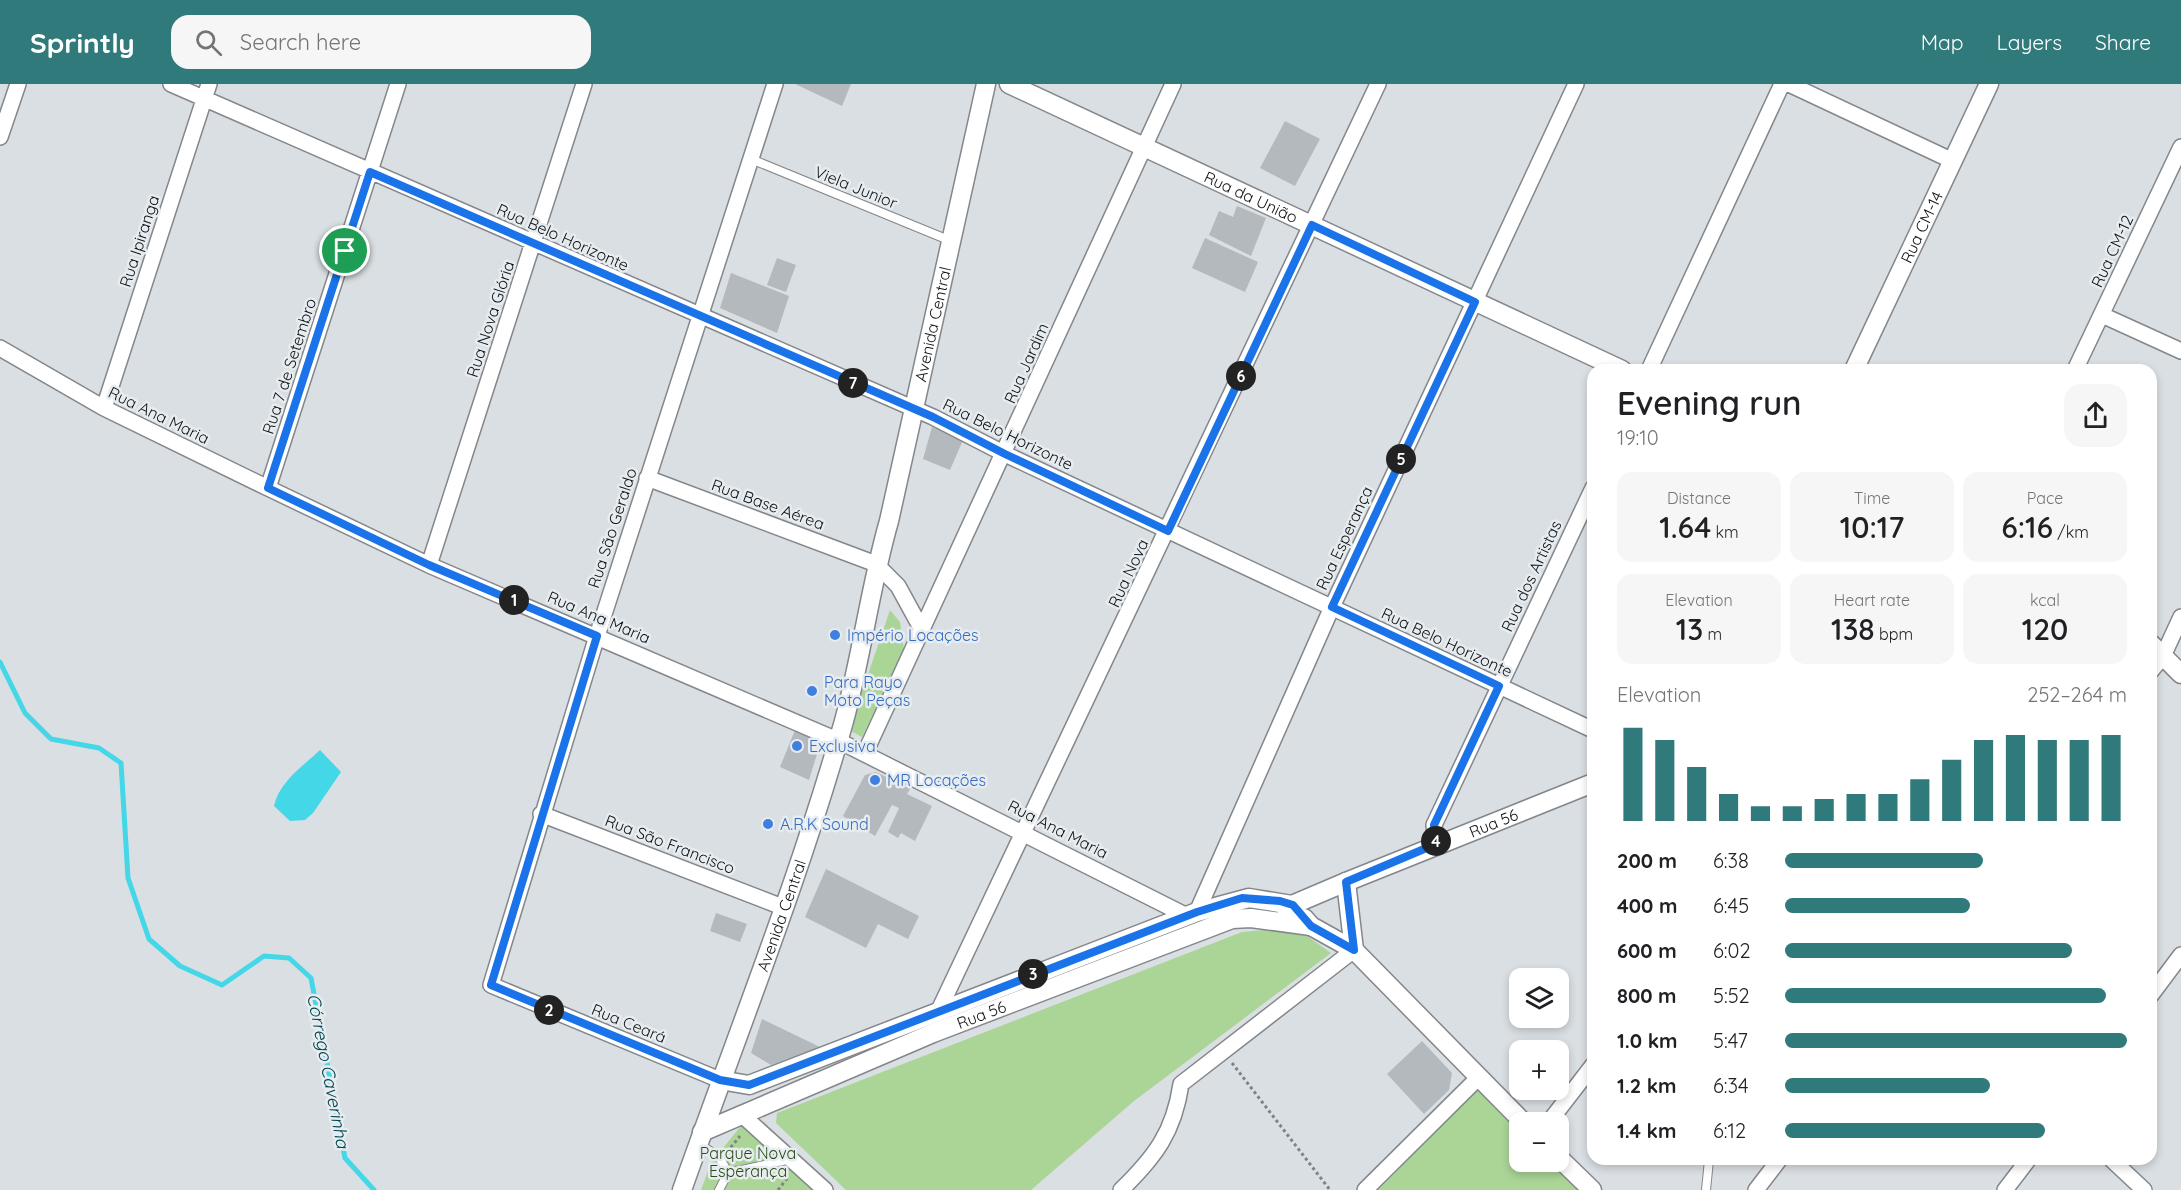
<!DOCTYPE html>
<html lang="en">
<head>
<meta charset="utf-8">
<style>
	:root { --surface:#fff; --page:#f6f6f6; --text:#202124; --muted:#757577; --accent:#317a7c }
	body { margin:0; font-family:Quicksand,sans-serif; background:var(--page); color:var(--text); height:100vh; display:flex; flex-direction:column; font-size:22px; white-space:nowrap }
	* { box-sizing:border-box; margin:0 }
	p { font-size:20px; color:var(--muted) }
	.icon { flex:none; width:33px; height:33px; fill:none; stroke:currentColor; stroke-width:2; stroke-linecap:round; stroke-linejoin:round }
	.map { position:relative; flex:1; overflow:hidden }
	.panel { position:absolute; left:1587px; top:280px; width:570px; height:801px; display:flex; flex-direction:column; background:var(--surface); border-radius:18px; box-shadow:0 3px 9px #0003 }
	.panel>* { flex:none }
	.fabs { position:absolute; left:1509px; top:884px; display:grid; gap:12px }
	.fabs a { display:grid; place-items:center; width:60px; height:60px; border-radius:12px; background:var(--surface); box-shadow:0 3px 9px #0003; font-size:30px }
	.pin { position:absolute; display:grid; place-items:center; width:51px; height:51px; color:#fff; margin:-26px; border:3px solid #fff; border-radius:50%; box-shadow:0 2px 6px #0007 }
	.km { position:absolute; width:30px; height:30px; margin:-15px; border-radius:50%; background:#222; color:#fff; font-size:16px; line-height:30px; text-align:center }
	.round { display:grid; place-items:center; flex:none; width:63px; height:63px; border-radius:18px; background:var(--page) }
	.head { display:flex; align-items:center; justify-content:space-between; height:102px; padding:0 30px }
	h1 { font-size:33px; font-weight:600; line-height:45px }
	.metrics { display:grid; grid-template-columns:repeat(3,1fr); gap:9px; height:102px; padding:6px 30px }
	.metrics div { display:grid; align-content:center; border-radius:15px; background:var(--page); text-align:center }
	.metrics b { font-size:30px; font-weight:600 }
	.metrics small { font-size:16px; font-weight:400 }
	.metrics p { font-size:16px }
	.chart { height:168px; padding:12px 30px }
	.chart p { display:flex; justify-content:space-between }
	.chart svg { width:100%; height:108px; margin-top:6px; stroke:var(--accent); stroke-width:6 }
	ul { padding:0 30px; list-style:none; font-size:20px }
	li { display:grid; grid-template-columns:96px 72px 1fr; align-items:center; height:45px }
	li i { height:15px; border-radius:8px; background:var(--accent) }
	header { display:flex; align-items:center; gap:36px; box-sizing:border-box; height:84px; padding:0 30px; background:var(--accent); color:#fff }
	header strong { font-size:28px }
	nav { display:flex; gap:33px; margin-inline-start:auto; font-size:21px }
	.search { width:420px; height:54px; background:var(--page); display:flex; align-items:center; gap:15px; box-sizing:border-box; padding:0 21px; border-radius:18px; color:var(--muted); font-size:22px }
	.map>svg:first-child { display:block }
	.green { fill:#aad597 }
	.water { fill:#43d7e8 }
	.lines { fill:none; stroke-linecap:round; stroke-linejoin:round }
	.stream { stroke:#43d7e8; stroke-width:5 }
	.building { fill:#b4b9bd }
	.service-casing { stroke:#83878b; stroke-width:10 }
	.minor-casing { stroke:#83878b; stroke-width:18 }
	.tertiary-casing { stroke:#83878b; stroke-width:21 }
	.path { stroke:#808386; stroke-width:3; stroke-dasharray:3 3; stroke-linecap:butt }
	.service { stroke:#fff; stroke-width:8 }
	.minor { stroke:#fff; stroke-width:15 }
	.tertiary { stroke:#fff; stroke-width:18 }
	.route-casing { stroke:#fff; stroke-width:12 }
	.route { stroke:#1a73e8; stroke-width:8 }
	.shop-dot { fill:#3f7fe0; stroke:#e7ecf0; stroke-width:2 }
	.labels { text-anchor:middle; stroke-width:5; stroke-linejoin:round; paint-order:stroke }
	.street-label { font-size:16px; fill:#0f1112; stroke:#e7ecf0 }
	.shop-label { font-size:16px; fill:#366cbe; stroke:#e7ecf0; text-anchor:start }
	.park-label { font-size:16px; fill:#294c15; stroke:#e7ecf0 }
	.water-label { font-size:18px; font-style:italic; fill:#00444c; stroke:#e7ecf0 }
</style>
</head>
<body>
<header>
<strong>Sprintly</strong>
<div class="search"><svg class="icon" aria-label="search" viewBox="0 0 24 24"><circle cx="10" cy="10" r="6"/><path d="M15 15l6 6"/></svg>Search here</div>
<nav><a>Map</a><a>Layers</a><a>Share</a></nav>
</header>
<div class="map">
<svg width="2181" height="1106" viewBox="0 0 2181 1106">
	<rect width="100%" height="100%" fill="#dadfe3"/>
	<path class="green" d="M 890,526 L 900,538 L 904,565 L 862,653 L 849,646 Z
		M 1275,845 L 1307,852 L 1331,869 L 1134,1017 L 1031,1106 L 846,1106 L 776,1039 L 777,1029 L 1242,848 Z
		M 1481,1003 L 1519,1041 L 1520,1077 L 1556,1077 L 1585,1106 L 1378,1106 Z
		M 744,1038 L 819,1106 L 701,1106 L 711,1079 Z"/>
	<path class="water" d="M 320,666 L 341,688 L 313,729 L 305,736 L 290,737 L 274,722 C 279,698 303,682 320,666 Z"/>
	<g class="lines">
		<path class="stream" d="M 0,578 L 25,629 L 51,655 L 99,664 L 121,679 L 128,794 L 149,855 L 180,882 L 222,901 L 264,872 L 289,874 L 311,894 L 345,1074 L 374,1106"/>
	</g>
	<path class="building" d="M 795,0 L 851,0 L 842,22 Z
		M 1285,37 L 1320,55 L 1295,102 L 1260,84 Z
		M 1237,122 L 1266,134 L 1251,172 L 1209,151 L 1219,127 L 1233,133 Z
		M 1205,154 L 1258,178 L 1245,208 L 1192,184 Z
		M 777,174 L 796,181 L 786,208 L 767,201 Z
		M 731,189 L 789,212 L 777,249 L 720,224 Z
		M 932,343 L 963,356 L 950,386 L 923,375 Z
		M 795,646 L 821,657 L 809,696 L 780,683 Z
		M 876,688 L 910,705 L 907,710 L 932,722 L 915,757 L 901,749 L 898,754 L 888,748 L 899,724 L 892,721 L 875,752 L 843,732 L 865,691 Z
		M 826,785 L 919,832 L 908,855 L 878,840 L 866,864 L 805,833 Z
		M 716,829 L 747,840 L 740,858 L 710,847 Z
		M 762,935 L 820,963 L 771,981 L 751,969 Z
		M 1422,957 L 1452,989 L 1449,1006 L 1424,1030 L 1387,990 Z"/>
	<g class="lines">
		<g class="service-casing">
			<path id="service" d="M 751,75 L 951,157
				M 699,1061 C 714,1068 721,1073 728,1089 L 719,1106
				M 728,1089 L 791,1075
				M 1706,1106 L 1709,1076"/>
		</g>
		<g class="minor-casing">
			<path id="minor" d="M 171,0 L 933,333 L 1005,370 L 1593,646
				M 1789,0 L 1953,77
				M 0,53 L 18,0
				M 2102,231 L 2181,267
				M 0,264 L 104,324 L 268,404 L 429,481 L 837,656 L 1187,832
				M 1649,286 L 1782,0
				M 2075,286 L 2181,63
				M 104,324 L 209,0
				M 647,394 L 876,480 L 898,502 L 921,544
				M 268,404 L 398,0
				M 429,481 L 584,0
				M 2151,587 L 2163,572 L 2181,533
				M 865,669 L 1173,0
				M 541,730 L 785,824
				M 1436,760 L 1434,741 L 1593,404
				M 1197,828 L 1332,523 L 1576,0
				M 2151,911 L 2181,871
				M 939,926 L 1378,0
				M 720,996 L 491,901 L 597,552 L 775,0
				M 741,1030 L 825,1106
				M 1549,1038 L 1593,981
				M 2112,1076 L 2144,1106
				M 1121,1106 C 1155,1073 1174,1048 1181,1000 L 1354,866
				M 1365,1106 L 1478,994
				M 1756,1106 L 1779,1076
				M 2005,1106 L 2028,1076"/>
		</g>
		<g class="tertiary-casing">
			<g id="tertiary">
				<path id="s1" d="M 1009,0 L 1622,286"/>
				<path id="s2" d="M 1854,286 L 1989,0"/>
				<path d="M 2151,560 L 2181,590"/>
				<path d="M 1346,798 L 1354,866"/>
				<path id="s3" d="M 1286,832 L 1292,821 L 1346,798 L 1593,699"/>
				<path d="M 1304,834 L 1311,842 L 1354,866 L 1523,1038"/>
				<path d="M 720,996 L 749,1001 L 1197,828 L 1249,814 L 1292,821"/>
				<path id="s4" d="M 702,1048 L 933,949 L 1232,835 L 1251,834 L 1311,842"/>
				<path d="M 1558,1073 L 1592,1106"/>
				<path id="s5" d="M 682,1106 C 737,950 799,796 844,637 C 862,571 870,503 889,437 L 986,0"/>
			</g>
		</g>
		<path class="path" d="M 1232,979 L 1330,1106
			M 727,1068 L 740,1052
			M 778,1106 L 789,1092"/>
		<use href="#service" class="service"/>
		<use href="#minor" class="minor"/>
		<use href="#tertiary" class="tertiary"/>
	</g>
	<g class="lines">
		<g class="route-casing">
			<path id="route" d="M 370,88 L 933,333 L 1005,370 L 1168,447 L 1312,141 L 1475,218 L 1332,523 L 1499,602 L 1434,741 L 1436,760 L 1346,798 L 1354,866 L 1311,842 L 1293,821 L 1280,817 L 1242,814 L 1197,828 L 749,1001 L 720,996 L 491,901 L 597,552 L 429,481 L 268,404 Z"/>
		</g>
		<use href="#route" class="route"/>
	</g>
	<g class="shop-dot">
		<circle cx="835" cy="551" r="6"/>
		<circle cx="812" cy="607" r="6"/>
		<circle cx="797" cy="662" r="6"/>
		<circle cx="875" cy="696" r="6"/>
		<circle cx="768" cy="740" r="6"/>
	</g>
	<g class="labels">
		<g class="street-label">
			<text transform="translate(856 103) rotate(22)" y="6">Viela Junior</text>
			<text dy="6" stroke="none"><textPath href="#s1" startOffset="267">Rua da União</textPath></text>
			<text dy="6" stroke="none"><textPath href="#s2" startOffset="158">Rua CM-14</textPath></text>
			<text transform="translate(563 153) rotate(24)" y="6">Rua Belo Horizonte</text>
			<text transform="translate(139 157) rotate(-72)" y="6">Rua Ipiranga</text>
			<text transform="translate(2112 167) rotate(-65)" y="6">Rua CM-12</text>
			<text transform="translate(490 235) rotate(-72)" y="6">Rua Nova Glória</text>
			<text dy="6" stroke="none"><textPath href="#s5" startOffset="903">Avenida Central</textPath></text>
			<text transform="translate(1026 279) rotate(-66)" y="6">Rua Jardim</text>
			<text transform="translate(289 282) rotate(-72)" y="6">Rua 7 de Setembro</text>
			<text transform="translate(159 331) rotate(26)" y="6">Rua Ana Maria</text>
			<text transform="translate(1008 350) rotate(26)" y="6">Rua Belo Horizonte</text>
			<text transform="translate(768 420) rotate(20)" y="6">Rua Base Aérea</text>
			<text transform="translate(612 444) rotate(-72)" y="6">Rua São Geraldo</text>
			<text transform="translate(1344 454) rotate(-65)" y="6">Rua Esperança</text>
			<text transform="translate(1128 489) rotate(-65)" y="6">Rua Nova</text>
			<text transform="translate(1531 492) rotate(-65)" y="6">Rua dos Artistas</text>
			<text transform="translate(599 533) rotate(23)" y="6">Rua Ana Maria</text>
			<text transform="translate(1447 558) rotate(25)" y="6">Rua Belo Horizonte</text>
			<text dy="6" stroke="none"><textPath href="#s3" startOffset="230">Rua 56</textPath></text>
			<text transform="translate(1058 745) rotate(27)" y="6">Rua Ana Maria</text>
			<text transform="translate(670 760) rotate(21)" y="6">Rua São Francisco</text>
			<text dy="6" stroke="none"><textPath href="#s5" startOffset="292">Avenida Central</textPath></text>
			<text dy="6" stroke="none"><textPath href="#s4" startOffset="303">Rua 56</textPath></text>
			<text transform="translate(629 939) rotate(22)" y="6">Rua Ceará</text>
		</g>
		<g class="shop-label">
			<text x="847" y="557">Império Locações</text>
			<text x="824" y="604">Para Rayo<tspan x="824" dy="18">Moto Peças</tspan></text>
			<text x="809" y="668">Exclusiva</text>
			<text x="887" y="702">MR Locações</text>
			<text x="780" y="746">A.R.K Sound</text>
		</g>
		<g class="park-label">
			<text x="748" y="1075">Parque Nova<tspan x="748" dy="18">Esperança</tspan></text>
		</g>
		<g class="water-label">
			<text transform="translate(328 987) rotate(79)" y="6">Córrego Caverinha</text>
		</g>
	</g>
</svg>
<div class="fabs">
<a><svg class="icon" aria-label="layers" viewBox="0 0 24 24"><path d="M12 4l9 5-9 5-9-5zM3 14l9 5 9-5"/></svg></a>
<a>+</a>
<a>−</a>
</div>
<div class="pin" style="left:345px;top:167px;background:#1e9e55"><svg class="icon" aria-label="arrive" viewBox="0 0 24 24"><path d="M6 21V4h12l-3 4 3 4H6"/></svg></div>
<b class="km" style="left:514px;top:516px">1</b>
<b class="km" style="left:549px;top:926px">2</b>
<b class="km" style="left:1033px;top:890px">3</b>
<b class="km" style="left:1436px;top:757px">4</b>
<b class="km" style="left:1401px;top:375px">5</b>
<b class="km" style="left:1241px;top:292px">6</b>
<b class="km" style="left:853px;top:299px">7</b>
<section class="panel">
<div class="head"><div><h1>Evening run</h1><p>19:10</p></div><a class="round"><svg class="icon" aria-label="share" viewBox="0 0 24 24"><path d="M12 15V3M7 8l5-5 5 5M5 13v7h14v-7"/></svg></a></div>
<div class="metrics">
<div><p>Distance</p><b>1.64<small> km</small></b></div>
<div><p>Time</p><b>10:17</b></div>
<div><p>Pace</p><b>6:16<small> /km</small></b></div>
</div>
<div class="metrics">
<div><p>Elevation</p><b>13<small> m</small></b></div>
<div><p>Heart rate</p><b>138<small> bpm</small></b></div>
<div><p>kcal</p><b>120</b></div>
</div>
<div class="chart"><p><span>Elevation</span>252–264 m</p>
<svg viewBox="0 0 160 44" preserveAspectRatio="none"><path d="M5 44V6M15 44V11M25 44V22M35 44V33M45 44V38M55 44V38M65 44V35M75 44V33M85 44V33M95 44V27M105 44V19M115 44V11M125 44V9M135 44V11M145 44V11M155 44V9"/></svg>
</div>
<ul>
<li><b>200 m</b>6:38<i style="width:58%"></i></li>
<li><b>400 m</b>6:45<i style="width:54%"></i></li>
<li><b>600 m</b>6:02<i style="width:84%"></i></li>
<li><b>800 m</b>5:52<i style="width:94%"></i></li>
<li><b>1.0 km</b>5:47<i style="width:100%"></i></li>
<li><b>1.2 km</b>6:34<i style="width:60%"></i></li>
<li><b>1.4 km</b>6:12<i style="width:76%"></i></li>
</ul>
</section>
</div>
</body>
</html>
